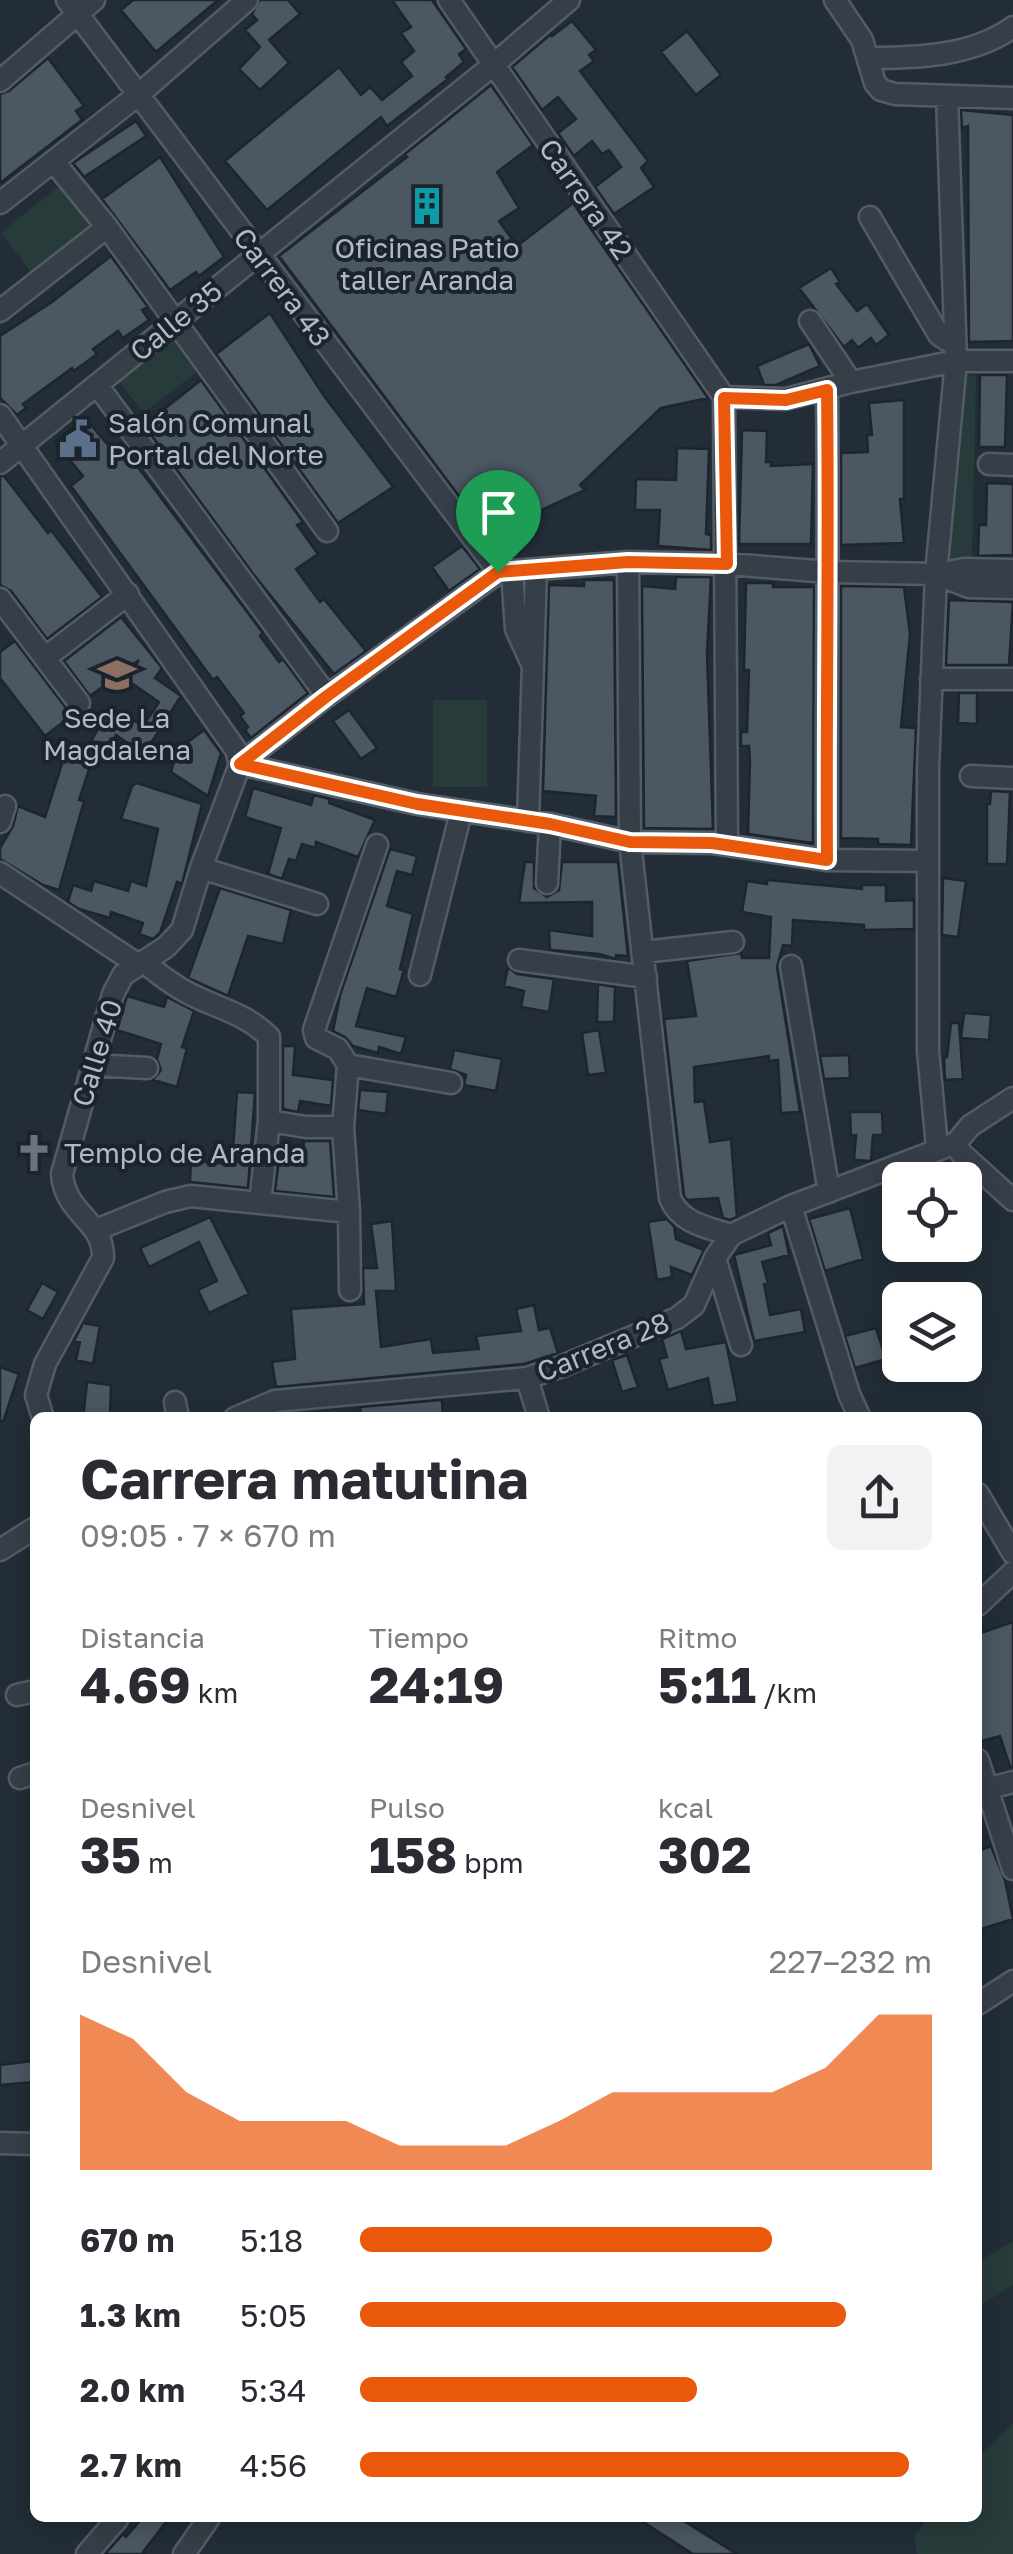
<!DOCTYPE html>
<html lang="es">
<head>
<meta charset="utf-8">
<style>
	:root { --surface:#fff; --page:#f2f2f3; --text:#2b2b33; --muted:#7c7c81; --accent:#ea580c }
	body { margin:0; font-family:"Golos Text",sans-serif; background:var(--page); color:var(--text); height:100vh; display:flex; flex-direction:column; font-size:38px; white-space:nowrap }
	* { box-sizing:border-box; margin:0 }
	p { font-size:32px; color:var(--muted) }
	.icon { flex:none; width:55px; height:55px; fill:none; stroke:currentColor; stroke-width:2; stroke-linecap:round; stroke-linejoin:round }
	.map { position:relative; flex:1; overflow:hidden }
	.sheet { position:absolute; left:30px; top:1412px; width:952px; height:1110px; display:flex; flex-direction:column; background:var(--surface); border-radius:15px; box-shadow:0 5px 25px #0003 }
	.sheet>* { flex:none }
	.fabs { position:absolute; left:882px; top:1162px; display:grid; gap:20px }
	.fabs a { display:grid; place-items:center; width:100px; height:100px; border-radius:15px; background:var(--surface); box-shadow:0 5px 25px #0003; font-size:50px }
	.pin { position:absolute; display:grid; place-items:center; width:85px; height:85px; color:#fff; margin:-102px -42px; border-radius:50% 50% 50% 0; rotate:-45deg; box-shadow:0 0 10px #0007 }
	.pin .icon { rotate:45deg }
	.round { display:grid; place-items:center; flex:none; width:105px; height:105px; border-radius:15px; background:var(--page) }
	.head { display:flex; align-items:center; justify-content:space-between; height:170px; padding:0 50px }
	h1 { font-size:55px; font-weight:700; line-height:75px }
	.metrics { display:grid; grid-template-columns:repeat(3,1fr); gap:15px; height:170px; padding:10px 50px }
	.metrics div { display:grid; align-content:center }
	.metrics b { font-size:50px; font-weight:700 }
	.metrics small { font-size:28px; font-weight:400 }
	.metrics p { font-size:28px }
	.chart { height:280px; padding:20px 50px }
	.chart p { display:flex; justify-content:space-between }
	.chart svg { width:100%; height:180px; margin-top:10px; fill:var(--accent); opacity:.7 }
	ul { padding:0 50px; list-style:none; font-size:32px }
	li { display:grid; grid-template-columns:160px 120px 1fr; align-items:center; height:75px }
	li i { height:25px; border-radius:12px; background:var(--accent) }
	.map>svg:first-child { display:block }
	.green { fill:#273b3a }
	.building { fill:#4b5763; stroke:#1d262e; stroke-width:2.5 }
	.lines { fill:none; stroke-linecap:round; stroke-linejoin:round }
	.minor-casing { stroke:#535c65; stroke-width:25 }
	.minor { stroke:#363f48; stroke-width:20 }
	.route-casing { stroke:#fff; stroke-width:20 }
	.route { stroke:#ea580c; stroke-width:12 }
	.labels { text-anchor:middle; stroke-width:8; stroke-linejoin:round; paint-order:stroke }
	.street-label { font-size:28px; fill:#b0b9c4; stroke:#1b242c }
	.poi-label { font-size:28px; fill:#b0b9c4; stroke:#1b242c }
</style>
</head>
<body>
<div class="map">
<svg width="1013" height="2554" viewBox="0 0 1013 2554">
	<rect width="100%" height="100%" fill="#222d37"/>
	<path class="green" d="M 65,181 L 103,227 L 36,279 L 1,233 Z
		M 170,336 L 197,372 L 143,413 L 116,377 Z
		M 976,376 L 972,560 L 943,560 L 961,377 Z
		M 433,700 L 487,700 L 487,787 L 433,787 Z
		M 1013,2241 L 1013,2285 L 978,2307 L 978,2262 Z
		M 1013,2423 L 1013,2554 L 917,2554 L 914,2536 L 928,2518 L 978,2518 L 978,2457 Z"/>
	<path class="building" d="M 133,0 L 218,0 L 156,52 L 121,10 Z
		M 260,0 L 288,0 L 300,14 L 269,40 L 289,63 L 260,90 L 239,69 L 260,47 L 245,30 L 257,20 L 252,14 Z
		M 392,0 L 432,0 L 466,49 L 459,54 L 464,62 L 446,77 L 448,79 L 387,126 L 381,117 L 267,210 L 225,161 L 339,67 L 361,95 L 370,87 L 382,100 L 412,76 L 401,62 L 414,51 L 401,33 L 411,27 Z
		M 572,21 L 596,50 L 589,55 L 594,61 L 580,71 L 648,161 L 641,168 L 654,187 L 614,214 L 595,187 L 621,167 L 609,150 L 602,154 L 592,141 L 574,156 L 558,133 L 576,119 L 558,97 L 542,110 L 512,67 L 551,34 L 552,36 Z
		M 687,31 L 721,75 L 696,95 L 661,52 Z
		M 48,58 L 84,106 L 76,111 L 82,120 L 0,183 L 0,94 L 9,91 Z
		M 491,85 L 533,145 L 497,172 L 519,208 L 499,221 L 517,246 L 573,203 L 708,398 L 661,408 L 580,485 L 585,490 L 513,523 L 501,552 L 279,256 L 407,157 L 405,154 Z
		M 961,110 L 1013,115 L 1013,341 L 969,342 L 968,126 L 962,128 Z
		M 136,121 L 146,136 L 84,177 L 73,163 Z
		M 160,157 L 224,257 L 199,276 L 196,272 L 170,290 L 102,199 Z
		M 111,256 L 148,307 L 142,310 L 149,320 L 123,338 L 118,331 L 93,349 L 97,354 L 74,371 L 72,368 L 23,404 L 26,408 L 17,415 L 0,398 L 0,336 L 52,302 Z
		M 831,268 L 840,282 L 836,284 L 857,311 L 867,304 L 889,335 L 876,345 L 871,338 L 858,348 L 852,340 L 844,347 L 799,288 Z
		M 270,313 L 324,396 L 393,487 L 338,523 L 216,354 Z
		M 809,344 L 820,366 L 776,385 L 764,385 L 757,366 Z
		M 980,375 L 1007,375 L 1005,447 L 979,447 Z
		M 201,380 L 303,522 L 297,525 L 318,554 L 296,569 L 320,602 L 324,599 L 366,651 L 334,674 L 254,575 L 144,425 Z
		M 904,400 L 904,499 L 900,499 L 904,543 L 841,545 L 841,453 L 868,452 L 867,435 L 872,435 L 869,403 Z
		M 85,418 L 114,452 L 122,446 L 263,633 L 260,636 L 279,662 L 283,659 L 308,693 L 251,738 L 245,730 L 248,727 L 240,716 L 244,713 L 217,677 L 213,680 L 71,486 L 83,476 L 55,442 Z
		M 742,430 L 767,431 L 766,462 L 771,462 L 771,466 L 813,464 L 811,544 L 739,544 Z
		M 677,448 L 709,449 L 706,534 L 711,535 L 711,550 L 658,546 L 660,510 L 635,510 L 636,479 L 676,480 Z
		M 0,476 L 4,476 L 48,533 L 51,530 L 102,597 L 47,639 L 11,591 L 0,585 Z
		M 987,483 L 1013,484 L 1013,555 L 978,556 L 979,525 L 986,525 Z
		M 462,546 L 480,569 L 449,591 L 432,567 Z
		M 676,577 L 711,577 L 707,653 L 713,829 L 644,828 L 642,586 L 675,589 Z
		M 584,580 L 614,580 L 616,817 L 594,816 L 596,796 L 543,791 L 549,585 L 584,586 Z
		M 746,583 L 773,583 L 773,587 L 814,587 L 813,843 L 748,834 L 750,761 L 749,746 L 741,746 L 741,732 L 747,732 L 749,670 L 744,670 Z
		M 841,586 L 904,587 L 910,634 L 901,727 L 916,728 L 911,845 L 878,844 L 878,839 L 841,838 Z
		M 949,600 L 1013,602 L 1009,665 L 946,665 Z
		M 121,617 L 162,668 L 155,678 L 181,696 L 144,754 L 116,735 L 111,744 L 91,741 L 111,707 L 143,726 L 159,702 L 127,680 L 139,660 L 90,696 L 64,661 Z
		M 15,641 L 69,712 L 70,717 L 45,736 L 0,678 L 0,652 Z
		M 959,693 L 977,693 L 977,724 L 958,723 Z
		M 349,710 L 377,748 L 361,759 L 333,721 Z
		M 204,730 L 221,753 L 208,796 L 171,772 L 177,750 Z
		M 69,742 L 95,751 L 79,800 L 84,801 L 59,890 L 43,885 L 0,859 L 0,848 L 13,826 L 18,806 L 45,817 Z
		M 137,783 L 202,804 L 182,884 L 177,882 L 160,933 L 153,939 L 139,934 L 143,923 L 111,912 L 110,918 L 79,909 L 68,902 L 73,885 L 91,891 L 94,881 L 128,891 L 131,881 L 146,886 L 158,829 L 121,819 L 132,786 Z
		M 253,788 L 311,805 L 314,795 L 330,799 L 329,803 L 375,820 L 358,857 L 316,842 L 315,848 L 302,844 L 296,861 L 289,859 L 282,879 L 268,874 L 281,828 L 245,817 Z
		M 991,791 L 1010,792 L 1007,864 L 987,864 L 987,804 L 990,804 Z
		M 390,849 L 417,856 L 412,875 L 397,871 L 387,906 L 413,914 L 400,969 L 404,970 L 396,997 L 367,988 L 356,1026 L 406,1037 L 401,1054 L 379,1047 L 378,1053 L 353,1046 L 345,1037 L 333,1031 L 340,995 Z
		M 525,862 L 534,862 L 534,888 L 547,897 L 559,890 L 562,862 L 618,862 L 628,956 L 616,955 L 616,959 L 599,954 L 550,950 L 549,930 L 592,936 L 592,902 L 519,903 Z
		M 943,878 L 966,881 L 958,937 L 942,935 Z
		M 767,880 L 862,889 L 862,885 L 886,885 L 886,901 L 914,900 L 914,929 L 864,930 L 864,925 L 793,920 L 792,946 L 783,945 L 777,967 L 800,1112 L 781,1113 L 778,1060 L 769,1061 L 769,1056 L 694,1067 L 695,1102 L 704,1101 L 710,1142 L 731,1139 L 737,1217 L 730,1220 L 723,1218 L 718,1198 L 687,1200 L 684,1196 L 664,1019 L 696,1016 L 687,961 L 741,953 L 742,958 L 769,958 L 771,917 L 742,912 L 747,881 L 767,884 Z
		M 220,888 L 291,910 L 283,944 L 248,936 L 228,996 L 188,978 Z
		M 508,967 L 517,974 L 554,979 L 549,1012 L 521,1007 L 524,991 L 504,986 Z
		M 598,984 L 615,987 L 614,1022 L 597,1022 Z
		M 127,996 L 164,1007 L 167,997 L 194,1011 L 182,1047 L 187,1048 L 177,1087 L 153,1080 L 161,1070 L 157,1059 L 161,1044 L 117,1030 Z
		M 964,1013 L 991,1015 L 989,1040 L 961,1038 Z
		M 951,1023 L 959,1023 L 963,1079 L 945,1080 L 944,1058 L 947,1057 Z
		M 599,1030 L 606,1073 L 588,1075 L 582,1033 Z
		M 283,1046 L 295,1046 L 293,1075 L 333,1080 L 331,1106 L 300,1101 L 298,1112 L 283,1109 Z
		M 454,1050 L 502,1059 L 496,1091 L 464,1085 L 466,1075 L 450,1069 Z
		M 849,1055 L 850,1078 L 824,1079 L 820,1056 Z
		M 360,1090 L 388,1092 L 386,1114 L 358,1110 Z
		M 237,1092 L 255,1093 L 248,1188 L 190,1182 L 191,1161 L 232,1164 Z
		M 850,1112 L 882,1112 L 883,1135 L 873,1135 L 871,1161 L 854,1160 L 856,1135 L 851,1136 Z
		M 304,1141 L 330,1141 L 334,1197 L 275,1191 L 279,1159 L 303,1161 Z
		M 850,1208 L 863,1259 L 825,1271 L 809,1219 Z
		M 210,1217 L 249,1294 L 209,1313 L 198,1290 L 217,1281 L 199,1242 L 149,1267 L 140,1248 Z
		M 667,1219 L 674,1226 L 676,1239 L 704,1250 L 692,1275 L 671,1267 L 672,1277 L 657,1280 L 648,1222 Z
		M 392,1221 L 396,1291 L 376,1291 L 381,1347 L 431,1339 L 433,1353 L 479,1349 L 476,1336 L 521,1331 L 516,1309 L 534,1305 L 539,1330 L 550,1328 L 558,1353 L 524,1364 L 276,1387 L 272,1362 L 295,1359 L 291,1309 L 364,1304 L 363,1268 L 377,1268 L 371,1224 Z
		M 783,1226 L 789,1255 L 762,1262 L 768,1283 L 764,1284 L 770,1315 L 801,1309 L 805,1332 L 754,1341 L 734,1255 L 771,1245 L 768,1233 Z
		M 42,1283 L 58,1292 L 43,1319 L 27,1310 Z
		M 83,1323 L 100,1326 L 93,1364 L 76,1360 L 80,1342 L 74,1341 Z
		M 876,1328 L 886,1359 L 855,1368 L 845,1336 Z
		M 681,1331 L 686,1349 L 726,1342 L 738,1402 L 713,1406 L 708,1378 L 668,1390 L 659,1359 L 667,1357 L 662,1339 Z
		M 627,1355 L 638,1387 L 622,1392 L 612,1360 Z
		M 0,1367 L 19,1374 L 3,1422 L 0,1421 Z
		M 87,1382 L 111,1385 L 110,1416 L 83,1418 Z
		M 442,1400 L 443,1418 L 361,1418 L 360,1407 Z
		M 1013,1622 L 1013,1766 L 1010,1767 L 1000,1736 L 978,1742 L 978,1634 Z
		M 991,1846 L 1005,1880 L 1013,1919 L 978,1930 L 978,1851 Z
		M 32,2061 L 34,2082 L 0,2085 L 0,2065 Z
		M 142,2518 L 169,2518 L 143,2552 L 145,2554 L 105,2554 L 123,2534 L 126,2537 Z
		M 637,2518 L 679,2518 L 737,2554 L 693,2554 Z"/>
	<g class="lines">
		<g class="minor-casing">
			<path id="minor" d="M 67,0 L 499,572
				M 449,0 L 724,397
				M 835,0 L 862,40 L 875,83 L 881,90 L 895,94 L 1013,98
				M 870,58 C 917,58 973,56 1013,27
				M 0,81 L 94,0
				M 54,162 L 107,227 L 327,531
				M 0,203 L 138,95 L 247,0
				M 870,217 L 939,335 L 955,345
				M 0,311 L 107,227
				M 810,321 L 851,382
				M 97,385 L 327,696
				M 827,390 C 829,547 826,703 827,860
				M 724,397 L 727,845
				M 724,397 L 786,399 L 851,382 L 956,361 L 1013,361
				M 0,415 L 236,750 L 240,764
				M 0,463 L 492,66 L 569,0
				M 989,464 L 1013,465
				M 628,562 L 630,842 L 670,1198 C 680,1223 706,1227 731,1235
				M 499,572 L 628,562 L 727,564 L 829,572 L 936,574 L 969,587 L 1013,588
				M 512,572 L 516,629 L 532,664
				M 938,574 L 964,569 L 1013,570
				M 0,599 L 79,703
				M 45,658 L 128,594
				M 931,679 L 1013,679
				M 240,764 L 417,804 L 550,824 L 630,842 L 712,843 L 827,860 L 928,861
				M 240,764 L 327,696 L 499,572
				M 971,776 L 1013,778
				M 528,821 L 536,570
				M 0,822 L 5,806
				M 201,868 L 317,904
				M 0,873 L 137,964
				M 547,883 L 550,824
				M 643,952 L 733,942
				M 519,960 L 646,977
				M 143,961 C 157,973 172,985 190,994 C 217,1008 247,1014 269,1037 L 269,1121 L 306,1127 L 343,1127
				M 791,966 L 829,1192
				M 420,975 L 461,812
				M 93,1065 L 147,1068
				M 348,1065 L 451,1083
				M 956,1143 L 961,1153 L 1013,1200
				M 937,1147 L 928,1051 L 928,769 L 936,574 L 956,361 L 947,96
				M 260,1203 L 269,1121
				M 791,1206 L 849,1394 L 860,1418
				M 96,1230 L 165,1202 L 191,1196 L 349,1212
				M 715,1258 L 741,1345
				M 350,1290 L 349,1212 L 343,1127 L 348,1065 L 338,1049 L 316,1038 L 314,1030 L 377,845
				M 527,1378 L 539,1418
				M 175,1402 L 178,1418
				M 43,1418 L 36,1395 L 45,1364 L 103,1258 C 104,1220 65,1215 62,1174 L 113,994 L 123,975 L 166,947 L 182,930 L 201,868 L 240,764
				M 235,1418 L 275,1401 L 527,1378 L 560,1367 L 677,1318 L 694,1305 L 715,1258 L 731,1235 L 791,1206 L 956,1143 L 970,1126 L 1013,1098
				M 978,1494 L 1013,1553
				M 0,1550 L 35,1528
				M 978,1605 L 1013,1572
				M 17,1695 L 35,1691
				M 978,1760 L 1013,1869
				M 20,1778 L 35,1773
				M 986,1789 L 1013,1782
				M 978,2004 L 1013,1981
				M 0,2143 L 35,2144
				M 87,2554 L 118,2518
				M 184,2554 L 209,2518"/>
		</g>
		<use href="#minor" class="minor"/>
	</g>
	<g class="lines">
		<g class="route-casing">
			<path id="route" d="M 827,390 C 829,547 826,703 827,860 L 712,843 L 630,842 L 550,824 L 417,804 L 240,764 L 327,696 L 498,572 L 628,562 L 727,564 L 724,398 L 786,400 Z"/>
		</g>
		<use href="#route" class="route"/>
	</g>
	<defs>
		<g id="building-bare" transform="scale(3)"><path d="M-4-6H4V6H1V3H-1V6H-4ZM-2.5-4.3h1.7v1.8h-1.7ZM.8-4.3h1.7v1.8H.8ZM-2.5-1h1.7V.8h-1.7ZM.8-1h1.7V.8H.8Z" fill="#0f9aa8" stroke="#1b242c" stroke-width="2.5" paint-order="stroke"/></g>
		<g id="civic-bare" transform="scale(3)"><path d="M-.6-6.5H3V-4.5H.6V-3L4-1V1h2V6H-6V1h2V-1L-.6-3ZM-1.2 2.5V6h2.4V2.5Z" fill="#5c6f8a" stroke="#1b242c" stroke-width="2.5" paint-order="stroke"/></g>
		<g id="school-bare" transform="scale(3)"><path d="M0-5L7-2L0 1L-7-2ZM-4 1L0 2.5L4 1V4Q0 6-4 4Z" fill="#8d6e63" stroke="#1b242c" stroke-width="2.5" paint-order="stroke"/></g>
		<g id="church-bare" transform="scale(3)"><path d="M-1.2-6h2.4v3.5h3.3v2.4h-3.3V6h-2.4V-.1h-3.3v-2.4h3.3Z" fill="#6b7280" stroke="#1b242c" stroke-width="2.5" paint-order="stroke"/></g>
	</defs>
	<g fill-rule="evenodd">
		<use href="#building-bare" x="427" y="206"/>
		<use href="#civic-bare" x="78" y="439"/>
		<use href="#school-bare" x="117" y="675"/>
		<use href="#church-bare" x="34" y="1153"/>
	</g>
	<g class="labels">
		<g class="street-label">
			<text transform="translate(586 199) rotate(55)" y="10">Carrera 42</text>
			<text transform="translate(282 287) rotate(53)" y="10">Carrera 43</text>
			<text transform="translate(176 321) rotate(-39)" y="10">Calle 35</text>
			<text transform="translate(97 1053) rotate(-73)" y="10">Calle 40</text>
			<text transform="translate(603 1347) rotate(-22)" y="10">Carrera 28</text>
		</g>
		<g class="poi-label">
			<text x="427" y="258">Oficinas Patio<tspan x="427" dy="32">taller Aranda</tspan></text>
			<text x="108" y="433" text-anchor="start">Salón Comunal<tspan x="108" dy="32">Portal del Norte</tspan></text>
			<text x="117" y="728">Sede La<tspan x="117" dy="32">Magdalena</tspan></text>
			<text x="64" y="1163" text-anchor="start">Templo de Aranda</text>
		</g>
	</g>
</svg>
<div class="fabs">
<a><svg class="icon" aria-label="locate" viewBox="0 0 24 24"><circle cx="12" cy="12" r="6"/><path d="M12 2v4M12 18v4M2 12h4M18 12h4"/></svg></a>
<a><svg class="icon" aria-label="layers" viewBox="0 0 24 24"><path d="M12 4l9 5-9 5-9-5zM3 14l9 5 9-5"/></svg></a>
</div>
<div class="pin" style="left:498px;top:572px;background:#1e9e55"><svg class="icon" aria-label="arrive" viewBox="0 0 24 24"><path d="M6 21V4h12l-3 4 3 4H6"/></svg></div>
<section class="sheet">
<div class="head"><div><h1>Carrera matutina</h1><p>09:05 · 7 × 670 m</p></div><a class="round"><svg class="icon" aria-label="share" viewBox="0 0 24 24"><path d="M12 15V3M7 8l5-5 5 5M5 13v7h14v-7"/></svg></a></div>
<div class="metrics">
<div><p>Distancia</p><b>4.69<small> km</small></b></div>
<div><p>Tiempo</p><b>24:19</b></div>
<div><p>Ritmo</p><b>5:11<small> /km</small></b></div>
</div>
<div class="metrics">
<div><p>Desnivel</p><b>35<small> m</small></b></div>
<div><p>Pulso</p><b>158<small> bpm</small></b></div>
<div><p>kcal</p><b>302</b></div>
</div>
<div class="chart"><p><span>Desnivel</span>227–232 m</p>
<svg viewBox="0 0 160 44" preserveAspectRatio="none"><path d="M0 44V6L10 12L20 25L30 32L40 32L50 32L60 38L70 38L80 38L90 32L100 25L110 25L120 25L130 25L140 19L150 6L160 6V44z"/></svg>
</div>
<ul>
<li><b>670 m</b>5:18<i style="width:72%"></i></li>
<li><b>1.3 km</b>5:05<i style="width:85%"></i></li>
<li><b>2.0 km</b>5:34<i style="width:59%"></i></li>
<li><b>2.7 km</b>4:56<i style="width:96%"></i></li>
</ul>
</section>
</div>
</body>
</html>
